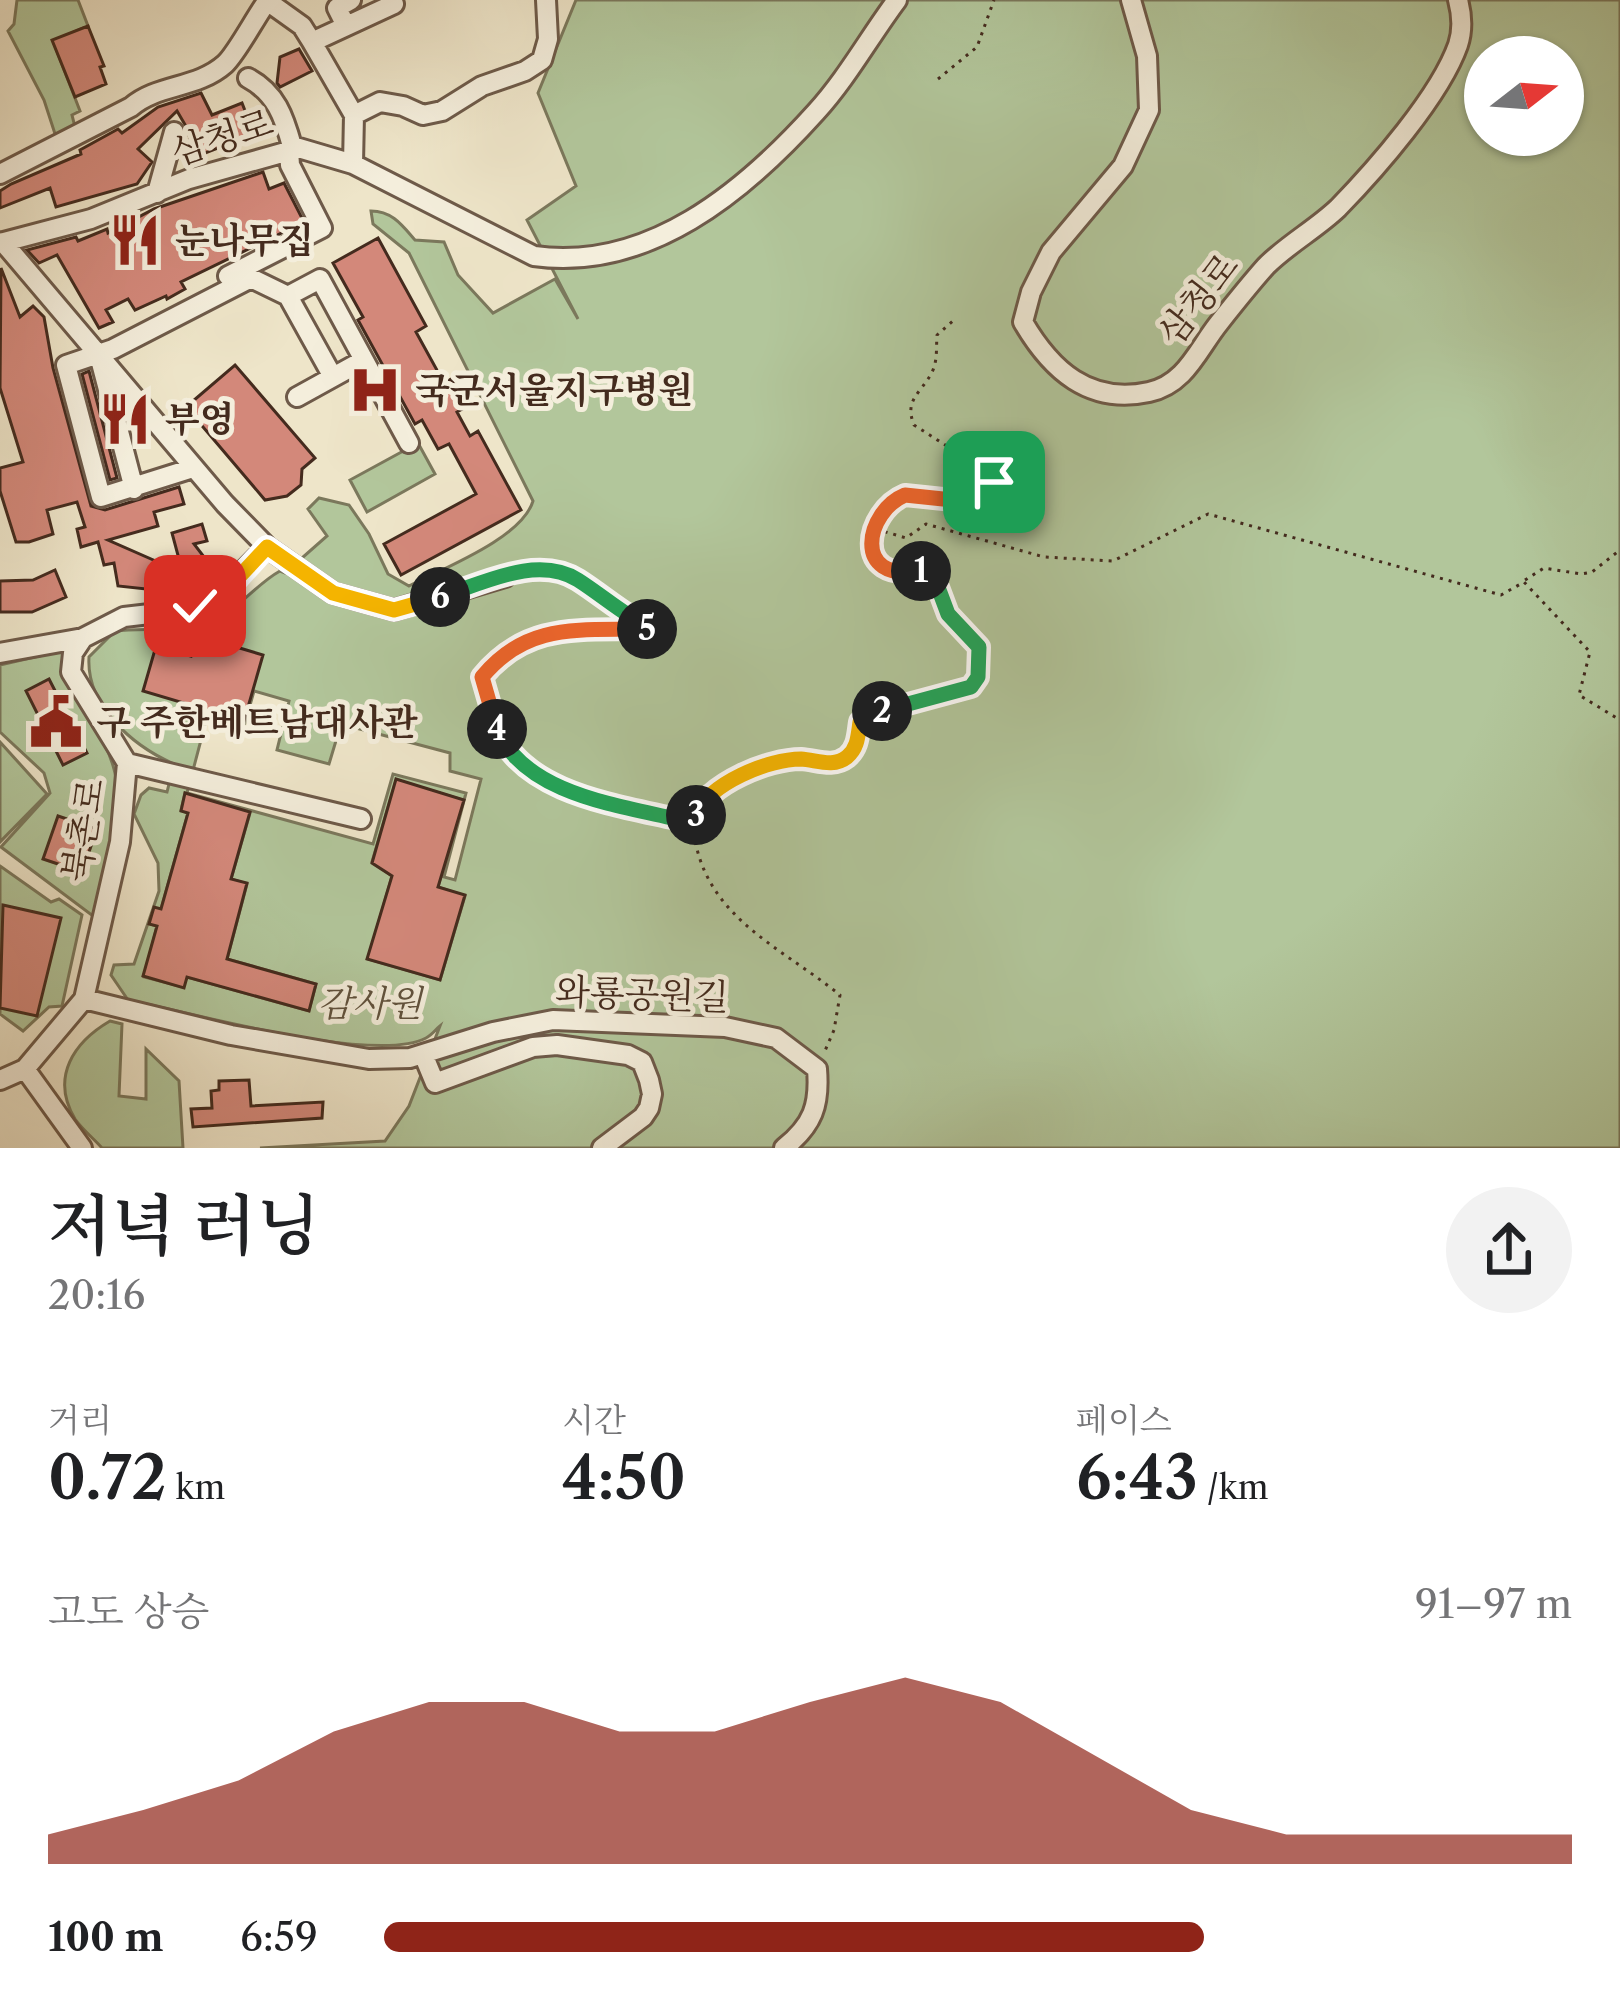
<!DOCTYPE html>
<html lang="ko">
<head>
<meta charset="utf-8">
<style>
	:root { --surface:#fff; --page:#f2f2f2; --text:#202124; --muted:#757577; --accent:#8f2418 }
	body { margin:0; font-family:"Libre Caslon Text","Noto Serif KR",serif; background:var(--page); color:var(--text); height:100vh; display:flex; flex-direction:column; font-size:45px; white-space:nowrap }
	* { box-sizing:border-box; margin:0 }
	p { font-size:39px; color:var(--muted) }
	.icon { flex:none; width:66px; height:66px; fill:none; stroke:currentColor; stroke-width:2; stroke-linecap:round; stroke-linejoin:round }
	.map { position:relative; height:1148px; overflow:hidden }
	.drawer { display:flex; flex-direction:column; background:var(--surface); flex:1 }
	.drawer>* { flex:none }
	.needle { width:78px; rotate:73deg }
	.tools { position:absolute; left:1464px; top:36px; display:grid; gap:24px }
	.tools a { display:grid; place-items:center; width:120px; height:120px; border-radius:50%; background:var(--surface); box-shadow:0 3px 9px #0004; font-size:60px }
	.pin { position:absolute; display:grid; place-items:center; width:102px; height:102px; color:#fff; margin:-51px; border-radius:24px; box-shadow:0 6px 18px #0006 }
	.km { position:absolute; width:60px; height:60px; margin:-30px; border-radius:50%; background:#222; color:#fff; font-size:33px; line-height:60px; text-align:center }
	.round { display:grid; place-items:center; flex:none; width:126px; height:126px; border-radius:63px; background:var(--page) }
	.summary { display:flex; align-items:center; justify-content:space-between; height:204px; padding:0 48px }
	h1 { font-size:66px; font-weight:600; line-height:90px }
	.stats { display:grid; grid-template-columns:repeat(3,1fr); gap:18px; height:204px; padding:12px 48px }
	.stats div { display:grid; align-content:center }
	.stats b { font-size:60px; font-weight:600 }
	.stats small { font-size:33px; font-weight:400 }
	.stats p { font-size:33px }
	.chart { height:336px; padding:24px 48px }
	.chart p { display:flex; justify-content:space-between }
	.chart svg { width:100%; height:216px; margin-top:12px; fill:var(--accent); opacity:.7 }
	ul { padding:0 48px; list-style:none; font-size:39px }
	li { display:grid; grid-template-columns:192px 144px 1fr; align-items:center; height:90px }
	li i { height:30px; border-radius:15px; background:var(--accent) }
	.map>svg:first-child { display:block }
	.green { fill:#b2c69b; stroke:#7b785c; stroke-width:3; fill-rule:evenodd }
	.building { fill:#d3887a; stroke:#442b1e; stroke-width:3 }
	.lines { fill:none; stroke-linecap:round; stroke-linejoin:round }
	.minor-casing { stroke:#6e5a49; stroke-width:24 }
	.path { stroke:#442b1e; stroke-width:3; stroke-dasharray:3 6; stroke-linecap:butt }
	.minor { stroke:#f4eedc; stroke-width:18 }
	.split-1-casing { stroke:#fff; stroke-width:24 }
	.split-2-casing { stroke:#fff; stroke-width:24 }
	.split-3-casing { stroke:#fff; stroke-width:24 }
	.split-4-casing { stroke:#fff; stroke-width:24 }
	.split-5-casing { stroke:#fff; stroke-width:24 }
	.split-6-casing { stroke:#fff; stroke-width:24 }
	.split-7-casing { stroke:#fff; stroke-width:24 }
	.split-8-casing { stroke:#fff; stroke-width:24 }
	.split-1 { stroke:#f0652b; stroke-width:15 }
	.split-2 { stroke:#22a559; stroke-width:15 }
	.split-3 { stroke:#f5b400; stroke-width:15 }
	.split-4 { stroke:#22a559; stroke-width:15 }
	.split-5 { stroke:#f0652b; stroke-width:15 }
	.split-6 { stroke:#22a559; stroke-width:15 }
	.split-7 { stroke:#f5b400; stroke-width:15 }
	.split-8 { stroke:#f5b400; stroke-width:15 }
	.labels { text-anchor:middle; stroke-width:10; stroke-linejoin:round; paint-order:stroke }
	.street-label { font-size:36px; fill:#442b1e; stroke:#f4eedc }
	.poi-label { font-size:36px; font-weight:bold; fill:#442b1e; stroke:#f4eedc; text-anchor:start }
	.park-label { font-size:36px; font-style:italic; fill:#60523d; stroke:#f4eedc }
</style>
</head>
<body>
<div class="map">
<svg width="1620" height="1148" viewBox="0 0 1620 1148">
	<rect width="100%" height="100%" fill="#eee5c9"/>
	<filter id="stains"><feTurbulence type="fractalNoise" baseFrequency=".00167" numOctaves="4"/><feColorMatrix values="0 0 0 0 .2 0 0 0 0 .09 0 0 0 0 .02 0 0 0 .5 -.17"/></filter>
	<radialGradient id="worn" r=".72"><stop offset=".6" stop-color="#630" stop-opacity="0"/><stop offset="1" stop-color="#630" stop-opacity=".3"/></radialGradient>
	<path class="green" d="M 17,0 L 78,0 L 88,26 L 53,41 L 80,111 L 72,115 L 76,131 L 57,140 L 44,100 L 8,31 L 14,24 Z
		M 576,0 L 1620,0 L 1620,1148 L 260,1148 L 385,1141 L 409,1106 L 440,1026 C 435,1030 432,1035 426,1038 C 375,1065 189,1012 128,1000 L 111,975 L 114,965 L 134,964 L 159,891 L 158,863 L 134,814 L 141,795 L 149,788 L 167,792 L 174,764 C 133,746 86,706 89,657 L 115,631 C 151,627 197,635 227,613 C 246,600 260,582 280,571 L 285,573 L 327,536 L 308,509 L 319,498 L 349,505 L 369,534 L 388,574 L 409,586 C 444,568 522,538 533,501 L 409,253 L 373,224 L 371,211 C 392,211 402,225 415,240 L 444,242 L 458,275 L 493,313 L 555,279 L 578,319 L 527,220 L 576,186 L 538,93 ZM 1485,57 L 1563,57 L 1563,135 L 1485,135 ZM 254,691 L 289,701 L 277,750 L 329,764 L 341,724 L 450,753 L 450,771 L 481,779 L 455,880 L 444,877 L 466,793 L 393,774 L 373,844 L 187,793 L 206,721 L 243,730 ZM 396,780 L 463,800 L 438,887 L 465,896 L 440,980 L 368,959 L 392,876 L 372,862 ZM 185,793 L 250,813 L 231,879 L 247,884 L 227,959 L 316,984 L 309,1011 L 187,977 L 183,987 L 144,977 L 157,926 L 150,924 L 161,909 L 188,813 L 181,810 Z
		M 418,443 L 435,474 L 367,512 L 350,480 Z
		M 65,650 C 68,707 101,721 114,769 C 126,810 103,875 93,916 L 1,847 L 50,793 L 44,773 L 0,732 L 0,665 Z
		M 0,742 L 47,794 L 0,842 Z
		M 0,866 L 51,902 L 59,899 L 82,915 L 62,1006 L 49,1007 L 23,1031 L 0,1014 Z
		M 110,1021 L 122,1024 L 119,1096 L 146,1099 L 146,1049 L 179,1081 L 183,1148 L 102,1148 C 94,1139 82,1129 75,1119 C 50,1077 74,1042 110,1021 Z"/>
	<path class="building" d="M 88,26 L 104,66 L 100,67 L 106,84 L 75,97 L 52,40 Z
		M 299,49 L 312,71 L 280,87 L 277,83 L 280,57 Z
		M 201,93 L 212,115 L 242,103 L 254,134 L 195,157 L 187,128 L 177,111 L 138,149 L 152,162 L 137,184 L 56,207 L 50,188 L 0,208 L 0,191 L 11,184 L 81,154 L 80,150 L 118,129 L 122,133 L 158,107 Z
		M 263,172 L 269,189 L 284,183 L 304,222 L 181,282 L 185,289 L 167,299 L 166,296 L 135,310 L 128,299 L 106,310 L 113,322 L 99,328 L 57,255 L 39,263 L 27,250 L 76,237 L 78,241 L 107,229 L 108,233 L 154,209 Z
		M 378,238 L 426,326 L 416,332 L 444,383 L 451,379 L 466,407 L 457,412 L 470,436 L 478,431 L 521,510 L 401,575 L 384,544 L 476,494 L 449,444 L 438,449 L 422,420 L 415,424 L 358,320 L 363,317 L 333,263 Z
		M 1,268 L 20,317 L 33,306 L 44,317 L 53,368 L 91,506 L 105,510 L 179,487 L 184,504 L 154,512 L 158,526 L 108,540 L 158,562 L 179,559 L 172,533 L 202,524 L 207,541 L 194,544 L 214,570 L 190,589 L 174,592 L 118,586 L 114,563 L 104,565 L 98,542 L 81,547 L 77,529 L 85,527 L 77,502 L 47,510 L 53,534 L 29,542 L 16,542 L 0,491 L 0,468 L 23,462 L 0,388 Z
		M 235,365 L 315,458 L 302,469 L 301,485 L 287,496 L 265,500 L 186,407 Z
		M 89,371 L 117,478 L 110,480 L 82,374 Z
		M 55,570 L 66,597 L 32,612 L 0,612 L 0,581 L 33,580 Z
		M 216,641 L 263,655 L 244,721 L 143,691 L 156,646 L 191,656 L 194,643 L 214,649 Z
		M 49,679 L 87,753 L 63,765 L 26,691 Z
		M 396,779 L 464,800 L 438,887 L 465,895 L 440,980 L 367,959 L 392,876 L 372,863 Z
		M 185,793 L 250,812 L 231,879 L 247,883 L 227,959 L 316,984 L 309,1011 L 187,977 L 184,988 L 143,976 L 157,926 L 149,924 L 154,907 L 161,909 L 188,813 L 181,811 Z
		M 58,816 L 97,829 L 82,872 L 43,859 Z
		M 3,905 L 61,918 L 37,1016 L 0,1008 Z
		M 249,1080 L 251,1106 L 323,1102 L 322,1118 L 193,1127 L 191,1109 L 212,1108 L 211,1091 L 219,1090 L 219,1081 Z"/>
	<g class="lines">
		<g class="minor-casing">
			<path id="minor" d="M 1131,0 L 1147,56 L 1149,110 L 1123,166 L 1051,252 L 1031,292 L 1023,322 C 1051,370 1089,405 1149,392 C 1186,384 1198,349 1219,323 C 1234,304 1250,284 1266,266 C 1288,244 1316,229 1338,208 C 1376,169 1440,96 1458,45 C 1463,30 1462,15 1458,0
				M 267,1 L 302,26 L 312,42
				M 346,26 L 337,8 L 351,0
				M 248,78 C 276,93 284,117 292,146
				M 354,115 L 380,102 L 403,106 L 423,115 L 442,111 L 482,86 L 525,71 L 542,60 L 548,39 L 546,0
				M 353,164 L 354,115 L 312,42 L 394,4
				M 0,174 L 131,107 C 157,84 197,89 225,64 C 237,53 256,16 268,0
				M 157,193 L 174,132
				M 3,242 L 225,504 L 267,547 L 333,593 L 394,610 L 505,577
				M 0,243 L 91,219 L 189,179 L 289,151 L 292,146 L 353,164 L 534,256 C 648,272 744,192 816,112 C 847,78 870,36 897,0
				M 228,276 L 322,228 L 290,165 L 289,151
				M 288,296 L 320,279 L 409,443
				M 100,359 L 134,489
				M 297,397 L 364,360
				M 193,468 L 101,497 L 66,365 L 113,349 L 251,278 L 288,296 L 333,377
				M 0,653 L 83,638
				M 127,763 L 361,819
				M 84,999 L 231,1035 L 369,1059 L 410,1058 L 493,1032 L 553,1020 L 725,1027 L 776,1038 L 817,1069 C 820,1105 813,1125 784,1148
				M 423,1054 L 435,1083 L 533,1047 L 557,1045 L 628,1055 L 642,1062 L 649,1080 L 652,1094 L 649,1108 L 643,1117 L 602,1148
				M 25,1069 L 82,1148
				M 0,1080 L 25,1069 L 84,999 L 120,842 L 127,763 L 71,672 L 73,653 L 83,638 L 124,617 L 184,610 L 206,602 L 226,589 L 267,547"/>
		</g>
		<path class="path" d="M 938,79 L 977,47 L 994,0
			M 876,529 L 906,538 L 926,524 L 1044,557 L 1113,561 L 1208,514 L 1501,595 L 1524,582 L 1590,652 L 1579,695 L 1620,720
			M 524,571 C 570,557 612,609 650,628 C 582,631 529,620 482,677 C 492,723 507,758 548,784 L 693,822 C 706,786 764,758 802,759 C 818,760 834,768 848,756 C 858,748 858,734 860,722 L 870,714 L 971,687 C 1000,645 962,639 947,611 C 941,600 939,586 933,574 C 916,570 902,579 886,572 C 854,557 882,512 897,497 L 981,503 L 990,499 L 994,482 L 989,473 L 914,425 C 904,400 920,394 931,374 C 938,362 936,348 937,335 L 954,320
			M 1525,580 L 1544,568 L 1581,574 L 1592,572 L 1620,550
			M 693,824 C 700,915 777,944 840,995 L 834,1030 L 824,1053"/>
		<use href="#minor" class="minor"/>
	</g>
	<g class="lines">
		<g class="split-1-casing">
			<path id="split-1" d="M 921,571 C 850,583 866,511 905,495 L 981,503 L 990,499 L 994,482"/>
		</g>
		<g class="split-2-casing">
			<path id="split-2" d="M 882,711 L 971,687 L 978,677 L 979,647 L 948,614 L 933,574 L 921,571"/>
		</g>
		<g class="split-3-casing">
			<path id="split-3" d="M 696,815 C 709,783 769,759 801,759 C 817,760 833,768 847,757 C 858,748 858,735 860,722 L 882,711"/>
		</g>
		<g class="split-4-casing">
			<path id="split-4" d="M 497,729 C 526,798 628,806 693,823 L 696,815"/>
		</g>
		<g class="split-5-casing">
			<path id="split-5" d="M 497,729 L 482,677 C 528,621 581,631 647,629"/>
		</g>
		<g class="split-6-casing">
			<path id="split-6" d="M 440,597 C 482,584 537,554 578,580 C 603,596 624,615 650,628 L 647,629"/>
		</g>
		<g class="split-7-casing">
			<path id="split-7" d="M 238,578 L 267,547 L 333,593 L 394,610 L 440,597"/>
		</g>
		<g class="split-8-casing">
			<path id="split-8" d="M 195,606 L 238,578"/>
		</g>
		<use href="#split-1" class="split-1"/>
		<use href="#split-2" class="split-2"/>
		<use href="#split-3" class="split-3"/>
		<use href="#split-4" class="split-4"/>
		<use href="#split-5" class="split-5"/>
		<use href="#split-6" class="split-6"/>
		<use href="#split-7" class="split-7"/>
		<use href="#split-8" class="split-8"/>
	</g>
	<defs>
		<g id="restaurant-bare" transform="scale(4.14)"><path d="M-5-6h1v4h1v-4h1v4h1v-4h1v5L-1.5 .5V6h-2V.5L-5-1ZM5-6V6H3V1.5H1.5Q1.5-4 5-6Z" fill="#8f2418" stroke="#f4eedc" stroke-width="2.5" paint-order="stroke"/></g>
		<g id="hospital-bare" transform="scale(4.14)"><path d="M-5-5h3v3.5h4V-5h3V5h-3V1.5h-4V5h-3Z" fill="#8f2418" stroke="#f4eedc" stroke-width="2.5" paint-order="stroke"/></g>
		<g id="civic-bare" transform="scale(4.14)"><path d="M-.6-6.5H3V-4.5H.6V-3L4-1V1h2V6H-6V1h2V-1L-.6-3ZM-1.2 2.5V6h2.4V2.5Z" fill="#8f2418" stroke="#f4eedc" stroke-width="2.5" paint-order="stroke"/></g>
	</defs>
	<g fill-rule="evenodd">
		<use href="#restaurant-bare" x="135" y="240"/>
		<use href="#hospital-bare" x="375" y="390"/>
		<use href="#restaurant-bare" x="125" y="419"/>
		<use href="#civic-bare" x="56" y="722"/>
	</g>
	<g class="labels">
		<g class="street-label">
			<text transform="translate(222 137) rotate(-18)" y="13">삼청로</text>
			<text transform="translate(1198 299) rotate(-52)" y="13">삼청로</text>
			<text transform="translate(83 830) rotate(-81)" y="13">북촌로</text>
			<text transform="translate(642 994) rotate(2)" y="13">와룡공원길</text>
		</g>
		<g class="poi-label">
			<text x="175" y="253">눈나무집</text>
			<text x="415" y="403">국군서울지구병원</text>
			<text x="165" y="432">부영</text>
			<text x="96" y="735">구 주한베트남대사관</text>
		</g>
		<g class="park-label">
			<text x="370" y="1016">감사원</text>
		</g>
	</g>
	<rect width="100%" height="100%" filter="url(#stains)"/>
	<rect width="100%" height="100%" fill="url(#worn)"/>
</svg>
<div class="tools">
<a><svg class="needle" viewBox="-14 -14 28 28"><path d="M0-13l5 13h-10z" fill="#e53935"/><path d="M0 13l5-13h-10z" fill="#757577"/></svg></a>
</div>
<div class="pin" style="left:994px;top:482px;background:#1e9e55"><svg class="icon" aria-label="arrive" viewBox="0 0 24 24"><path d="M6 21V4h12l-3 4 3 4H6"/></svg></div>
<div class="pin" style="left:195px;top:606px;background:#d93025"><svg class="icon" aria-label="check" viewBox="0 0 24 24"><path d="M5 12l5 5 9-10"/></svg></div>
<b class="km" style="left:921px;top:571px">1</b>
<b class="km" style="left:882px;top:711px">2</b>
<b class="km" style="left:696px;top:815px">3</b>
<b class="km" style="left:497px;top:729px">4</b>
<b class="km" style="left:647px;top:629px">5</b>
<b class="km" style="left:440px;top:597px">6</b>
</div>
<section class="drawer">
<div class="summary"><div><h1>저녁 러닝</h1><p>20:16</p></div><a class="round"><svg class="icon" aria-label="share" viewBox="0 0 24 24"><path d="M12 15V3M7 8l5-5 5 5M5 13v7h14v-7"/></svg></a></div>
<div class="stats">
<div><p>거리</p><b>0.72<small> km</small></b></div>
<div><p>시간</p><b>4:50</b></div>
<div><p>페이스</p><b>6:43<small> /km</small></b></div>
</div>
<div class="chart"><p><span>고도 상승</span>91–97 m</p>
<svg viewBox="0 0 160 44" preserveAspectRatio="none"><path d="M0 44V38L10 33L20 27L30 17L40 11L50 11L60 17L70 17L80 11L90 6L100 11L110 22L120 33L130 38L140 38L150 38L160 38V44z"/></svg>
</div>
<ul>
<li><b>100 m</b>6:59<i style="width:69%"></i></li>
</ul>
</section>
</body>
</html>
